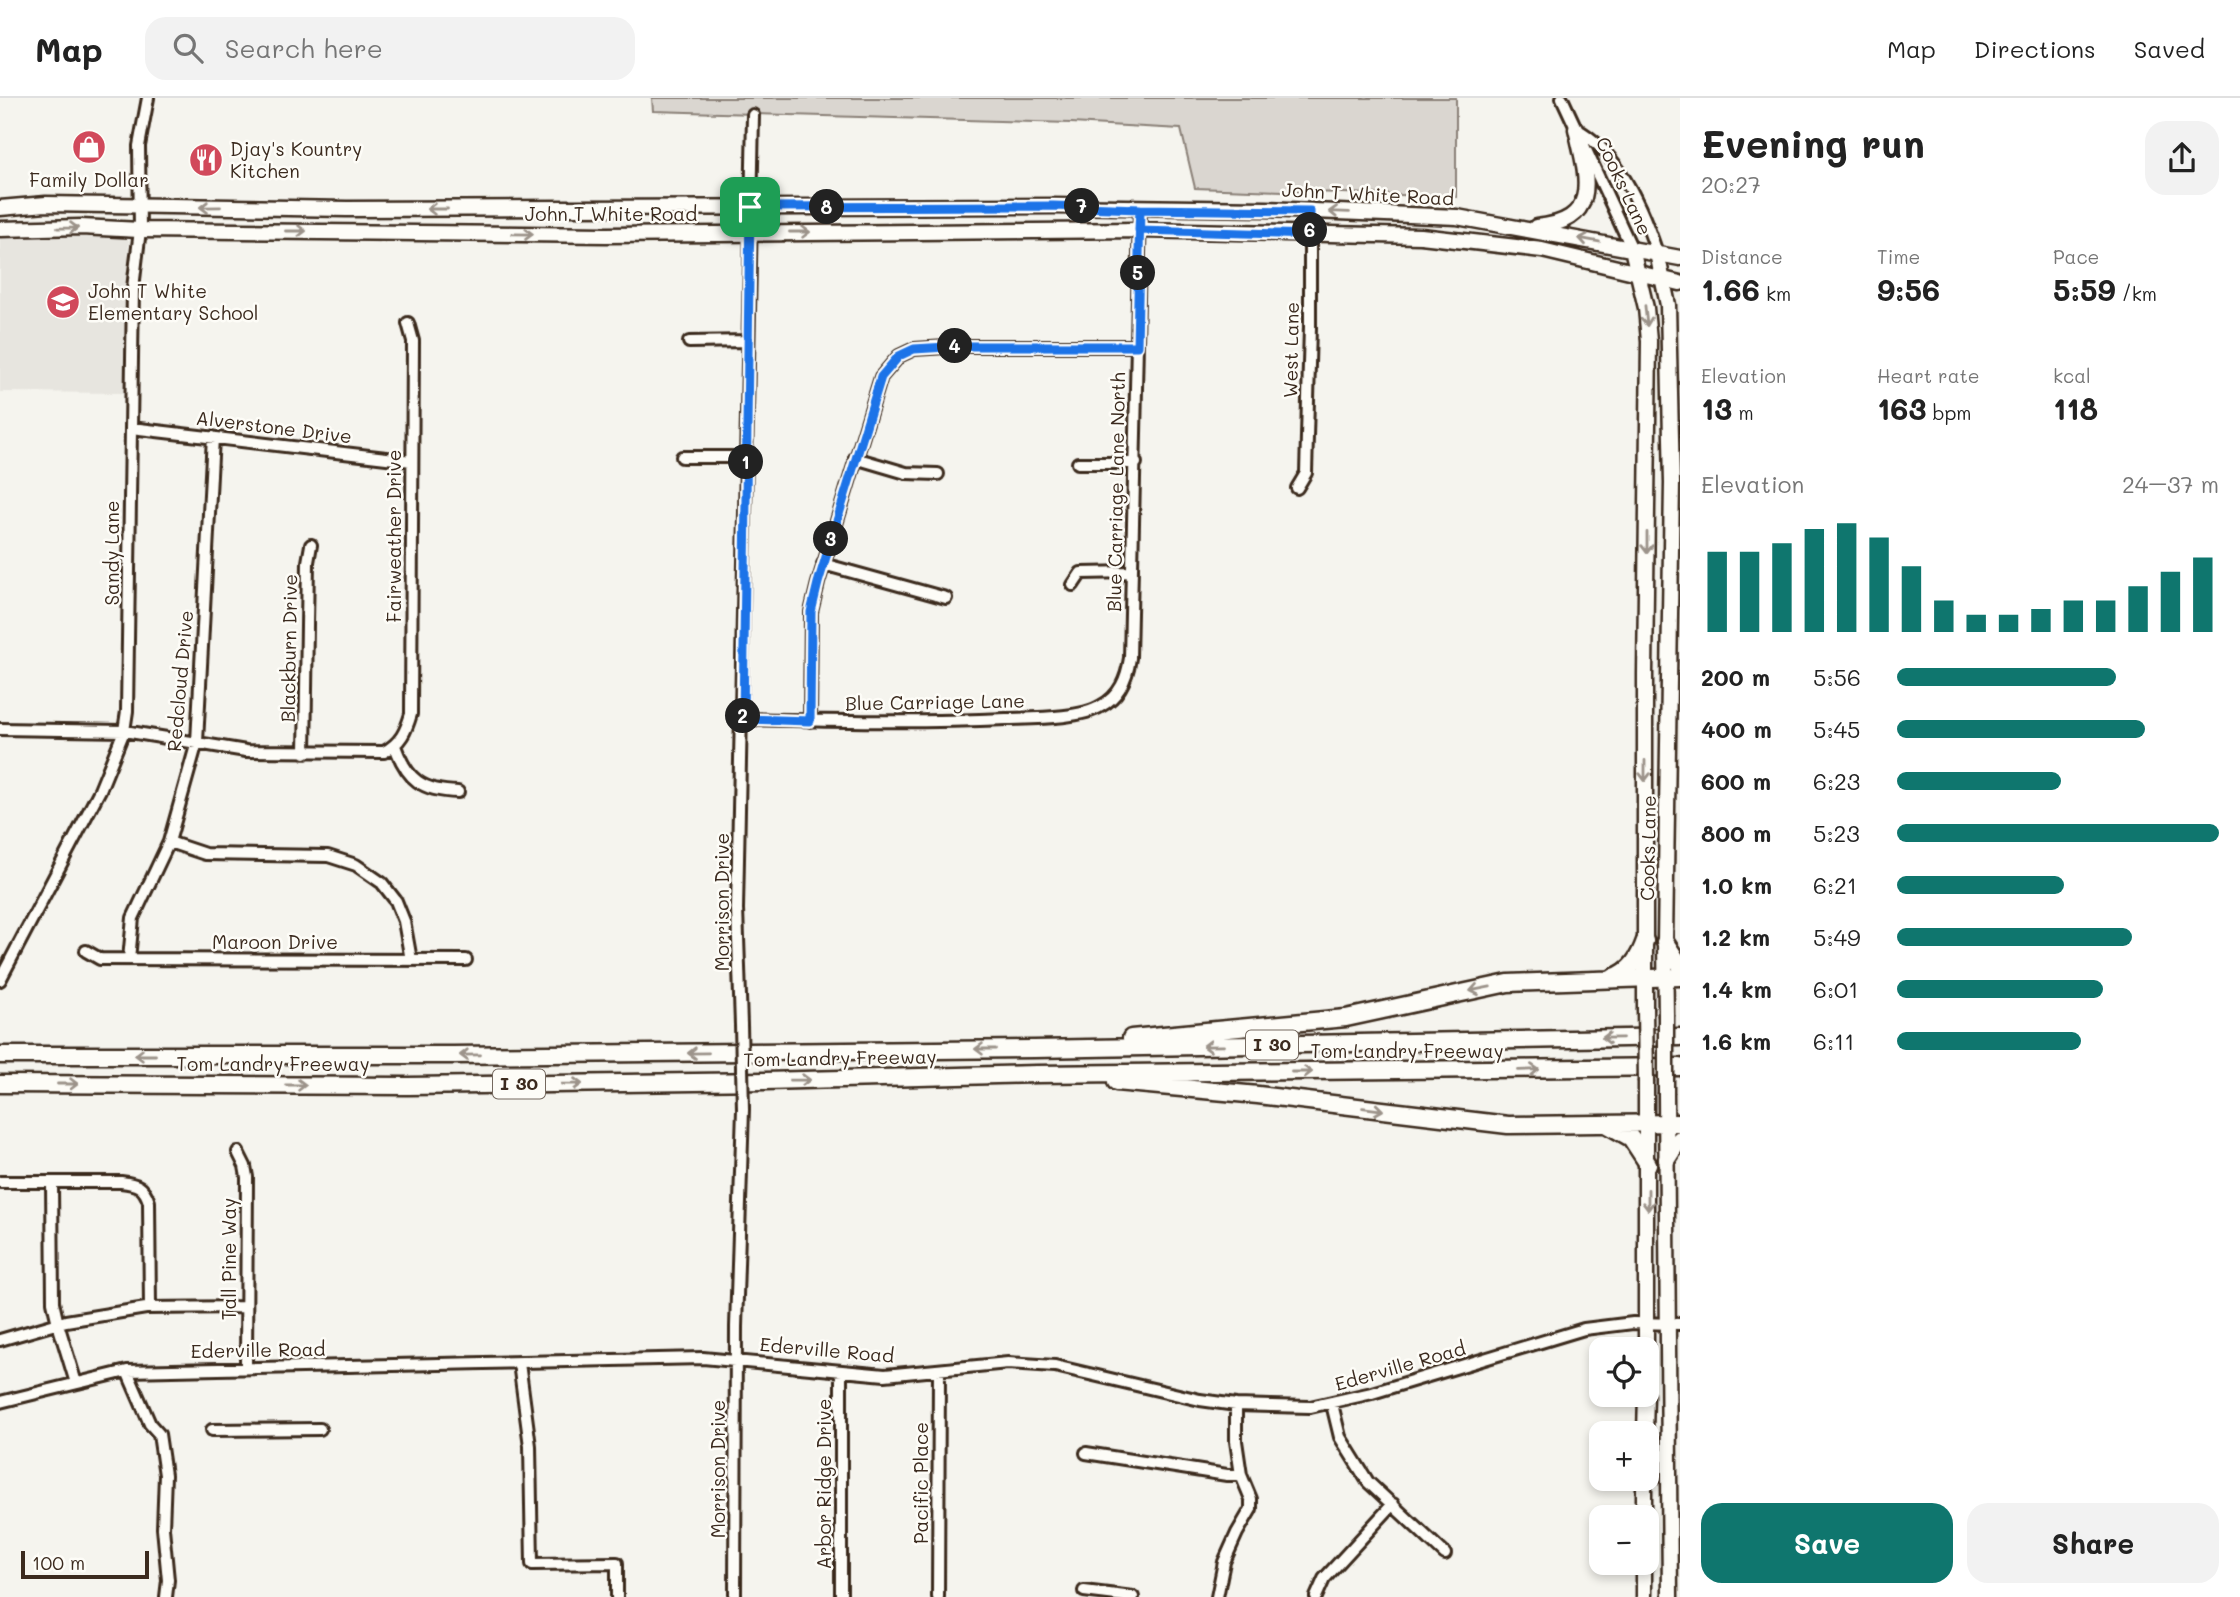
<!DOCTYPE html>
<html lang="en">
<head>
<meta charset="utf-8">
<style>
	:root { --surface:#fff; --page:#f2f2f2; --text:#222; --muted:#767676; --line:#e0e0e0; --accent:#0f766e }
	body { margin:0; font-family:Mali,sans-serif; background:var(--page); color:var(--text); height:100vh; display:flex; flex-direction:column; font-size:26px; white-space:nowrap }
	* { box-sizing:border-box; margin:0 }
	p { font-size:23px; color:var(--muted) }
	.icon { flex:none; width:38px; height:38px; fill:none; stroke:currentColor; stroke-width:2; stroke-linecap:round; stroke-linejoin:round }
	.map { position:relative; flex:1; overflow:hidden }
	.drawer { display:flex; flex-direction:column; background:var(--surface); width:560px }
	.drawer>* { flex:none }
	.fabs { position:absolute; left:1589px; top:1239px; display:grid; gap:14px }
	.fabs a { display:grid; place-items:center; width:70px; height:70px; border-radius:14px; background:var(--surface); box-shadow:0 4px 10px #0003; font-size:35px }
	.scale { position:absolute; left:21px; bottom:18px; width:128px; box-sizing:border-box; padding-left:7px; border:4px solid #3b2a1e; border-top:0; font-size:19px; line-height:24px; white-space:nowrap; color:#3b2a1e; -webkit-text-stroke:5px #fdfcf7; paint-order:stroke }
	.pin { position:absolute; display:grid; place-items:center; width:60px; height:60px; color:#fff; margin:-30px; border-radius:14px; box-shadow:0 4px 10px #0006 }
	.km { position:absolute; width:35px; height:35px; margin:-18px; border-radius:50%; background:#222; color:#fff; font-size:19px; line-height:35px; text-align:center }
	.round { display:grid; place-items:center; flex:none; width:74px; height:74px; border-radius:21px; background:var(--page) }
	.overview { display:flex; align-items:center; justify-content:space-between; height:119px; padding:0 21px }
	h1 { font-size:38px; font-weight:700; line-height:52px }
	.metrics { display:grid; grid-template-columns:repeat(3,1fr); gap:10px; height:119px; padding:7px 21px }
	.metrics div { display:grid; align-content:center }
	.metrics b { font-size:30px; font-weight:700 }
	.metrics small { font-size:19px; font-weight:400 }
	.metrics p { font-size:19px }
	.chart { height:196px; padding:14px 21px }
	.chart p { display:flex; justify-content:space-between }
	.chart svg { width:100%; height:126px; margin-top:7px; stroke:var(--accent); stroke-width:6 }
	.button { display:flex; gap:14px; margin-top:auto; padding:14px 21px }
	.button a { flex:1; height:80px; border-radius:21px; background:var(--accent); color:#fff; font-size:28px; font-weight:700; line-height:80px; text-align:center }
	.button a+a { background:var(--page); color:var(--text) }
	ul { padding:0 21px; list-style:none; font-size:23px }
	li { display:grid; grid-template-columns:112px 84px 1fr; align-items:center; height:52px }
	li i { height:18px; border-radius:9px; background:var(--accent) }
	header { display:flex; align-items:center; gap:42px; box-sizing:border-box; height:98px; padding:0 35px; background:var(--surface); border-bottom:2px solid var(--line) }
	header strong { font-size:33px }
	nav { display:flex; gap:38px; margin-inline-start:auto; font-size:24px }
	.search { width:490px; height:63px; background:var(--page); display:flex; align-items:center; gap:18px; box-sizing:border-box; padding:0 24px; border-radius:21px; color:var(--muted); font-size:26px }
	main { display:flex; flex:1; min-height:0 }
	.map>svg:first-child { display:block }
	.built { fill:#e7e5df }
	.green { fill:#dad6d0; stroke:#8a8077; stroke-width:2 }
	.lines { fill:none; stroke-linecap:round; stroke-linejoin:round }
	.minor-casing { stroke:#3b2a1e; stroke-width:16 }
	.major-casing { stroke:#3b2a1e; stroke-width:19 }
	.highway-casing { stroke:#3b2a1e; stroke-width:21 }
	.minor { stroke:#fdfcf7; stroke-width:10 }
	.major { stroke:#fdfcf7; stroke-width:14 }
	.highway { stroke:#fdfcf7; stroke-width:16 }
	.minor-bridge-casing { stroke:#3b2a1e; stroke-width:16; stroke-linecap:butt }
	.major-bridge-casing { stroke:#3b2a1e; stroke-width:19; stroke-linecap:butt }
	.minor-bridge { stroke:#fdfcf7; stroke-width:10 }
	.major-bridge { stroke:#fdfcf7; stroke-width:14 }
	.oneway { stroke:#9c938a }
	.route-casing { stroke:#fff; stroke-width:14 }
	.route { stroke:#1a73e8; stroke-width:9 }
	.labels { text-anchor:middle; stroke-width:5; stroke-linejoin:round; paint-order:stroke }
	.shield { fill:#fdfcf7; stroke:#75695f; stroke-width:2 }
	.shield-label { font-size:18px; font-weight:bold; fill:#3b2a1e }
	.poi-label { font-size:19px; fill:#3b2a1e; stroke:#fdfcf7; text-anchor:start }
	.street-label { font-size:19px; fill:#3b2a1e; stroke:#fdfcf7 }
</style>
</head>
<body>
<header>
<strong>Map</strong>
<div class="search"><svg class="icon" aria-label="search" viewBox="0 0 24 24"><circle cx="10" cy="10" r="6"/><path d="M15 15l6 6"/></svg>Search here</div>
<nav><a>Map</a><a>Directions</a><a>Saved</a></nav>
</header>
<main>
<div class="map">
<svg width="1680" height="1499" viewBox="0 0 1680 1499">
	<rect width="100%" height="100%" fill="#f5f4ee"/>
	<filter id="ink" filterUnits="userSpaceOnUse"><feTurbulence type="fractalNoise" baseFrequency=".0143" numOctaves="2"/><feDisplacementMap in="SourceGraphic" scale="14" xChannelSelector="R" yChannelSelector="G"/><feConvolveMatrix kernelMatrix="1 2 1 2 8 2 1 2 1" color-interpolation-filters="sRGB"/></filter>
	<g filter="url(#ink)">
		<path class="built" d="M 0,139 L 123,139 L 129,142 L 124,295 L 0,294 Z"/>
		<path class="green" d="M 652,0 L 1456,0 L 1456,99 L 1195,90 L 1181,31 L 1071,25 L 653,13 Z"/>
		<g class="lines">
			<g class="minor-casing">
				<path id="minor" d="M 1562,0 L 1632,151
					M 1576,31 C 1618,53 1643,112 1657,155
					M 689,244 L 748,243
					M 131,330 L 412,363
					M 682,359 L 746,359
					M 855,360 L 906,375 L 938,376
					M 1078,365 L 1136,365
					M 1297,390 L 1306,375 L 1310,229 L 1310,112
					M 823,466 L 946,500
					M 1073,487 L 1081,475 L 1132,474
					M 743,621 C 831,623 918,625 1006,621 C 1031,620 1080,621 1101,608 C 1120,598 1127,580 1130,560 L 1140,111
					M 810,623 L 811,514 L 818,485 L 881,279 L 899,258 L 914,251 L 963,248 L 1137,248
					M 0,631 L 124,633 L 246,653 L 384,654 C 401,645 406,633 411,616 L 413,243 L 408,225
					M 395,648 C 407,682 422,693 458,694
					M 305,655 L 308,464 L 311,447
					M 169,744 L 205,756 L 328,758 L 356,767 L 382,785 L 396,803 L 404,823 L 411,862
					M 86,853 L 100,861 L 466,862
					M 129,861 L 133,820 L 169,744 L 197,644 L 213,339
					M 0,882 L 100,692 L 124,633 L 127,613 L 133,190 L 140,132 L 139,48 L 148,0
					M 741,927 L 737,811 L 753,17
					M 238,1054 L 245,1068 L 247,1079 L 246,1269
					M 0,1084 L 121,1084 C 137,1086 144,1088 149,1104 L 150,1209
					M 52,1084 L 53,1204 L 58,1226 L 76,1285
					M 0,1242 L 66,1223 L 146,1210 L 246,1209
					M 519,1265 L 530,1348 L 532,1466 L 617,1465 L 617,1499
					M 127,1273 L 150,1326 L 159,1336 L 165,1377 L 163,1430 L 168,1482 L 166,1499
					M 0,1304 L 127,1273 L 703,1260 L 885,1277 L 1008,1265 L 1055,1268 L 1200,1302 L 1236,1307 L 1310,1309 L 1372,1295 L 1584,1231 L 1633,1225 L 1680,1226
					M 1332,1306 L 1340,1339 L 1368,1384 L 1445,1456
					M 212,1332 L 320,1331
					M 1086,1355 L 1227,1377 L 1241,1377
					M 1084,1493 L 1133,1499
					M 735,1499 L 736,1229 L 743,1011
					M 841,1499 L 841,1273
					M 938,1499 L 939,1272
					M 1217,1499 L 1224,1464 L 1237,1435 L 1251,1411 L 1251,1401 L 1241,1377 L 1236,1343 L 1236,1307
					M 1316,1499 L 1324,1481 L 1393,1406"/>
			</g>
			<g class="major-casing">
				<path id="major" d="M 0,110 L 46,106 L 347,111 L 1053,108 L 1266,111 L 1457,119 L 1680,160
					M 1536,129 C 1602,123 1587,79 1576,31
					M 0,131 L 81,129 L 140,132 L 606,137 L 1139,132 L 1421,138 L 1542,152 L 1680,185
					M 1632,151 L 1646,210 L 1649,243 L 1645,576 L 1645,910
					M 1657,155 L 1668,207 L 1672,385 L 1665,844 L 1666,917
					M 1666,996 L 1670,1499
					M 1646,1251 L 1646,984
					M 1645,1335 L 1646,1297
					M 1644,1381 L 1644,1419
					M 1644,1499 L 1644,1465"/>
			</g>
			<g class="highway-casing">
				<path id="highway" d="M 1665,844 L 1680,867
					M 1614,879 C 1631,873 1639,860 1645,843
					M 1131,940 L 1346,920 L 1508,885 L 1680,879
					M 0,957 L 453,957 L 1034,951 L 1680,939
					M 1116,984 L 1258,997 L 1508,1027 L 1680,1025
					M 0,986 L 408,988 L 765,983 L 1037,976 L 1680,969
					M 1608,1027 L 1631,1040 L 1648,1066
					M 1667,1061 L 1680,1041"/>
			</g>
			<use href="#minor" class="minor"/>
			<use href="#major" class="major"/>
			<use href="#highway" class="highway"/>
			<g class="minor-bridge-casing">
				<path id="minor-bridge" d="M 741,927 L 743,1011"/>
			</g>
			<g class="major-bridge-casing">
				<path id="major-bridge" d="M 1645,910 L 1646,984
					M 1666,917 L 1666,996"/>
			</g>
			<use href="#minor-bridge" class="minor-bridge"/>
			<use href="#major-bridge" class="major-bridge"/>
		</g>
		<defs><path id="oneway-shaft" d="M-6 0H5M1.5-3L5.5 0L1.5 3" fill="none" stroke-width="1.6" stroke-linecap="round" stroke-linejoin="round" transform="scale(1.75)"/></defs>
		<g class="oneway">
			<use href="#oneway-shaft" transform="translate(210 109) rotate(179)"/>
			<use href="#oneway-shaft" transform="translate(437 111) rotate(-180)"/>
			<use href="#oneway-shaft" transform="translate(1339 114) rotate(-178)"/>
			<use href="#oneway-shaft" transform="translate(68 130) rotate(-1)"/>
			<use href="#oneway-shaft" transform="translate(296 133)"/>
			<use href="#oneway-shaft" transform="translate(800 134)"/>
			<use href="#oneway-shaft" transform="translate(523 136) rotate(1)"/>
			<use href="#oneway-shaft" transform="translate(1589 142) rotate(-170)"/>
			<use href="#oneway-shaft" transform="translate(1646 218) rotate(84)"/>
			<use href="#oneway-shaft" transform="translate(1647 445) rotate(90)"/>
			<use href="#oneway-shaft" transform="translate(1645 673) rotate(90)"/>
			<use href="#oneway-shaft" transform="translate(1480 891) rotate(169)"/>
			<use href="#oneway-shaft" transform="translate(1612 940) rotate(179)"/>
			<use href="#oneway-shaft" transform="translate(1213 948) rotate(179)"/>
			<use href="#oneway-shaft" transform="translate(985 951) rotate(180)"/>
			<use href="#oneway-shaft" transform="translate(698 955) rotate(179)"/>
			<use href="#oneway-shaft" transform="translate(145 957) rotate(-180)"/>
			<use href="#oneway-shaft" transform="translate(470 957) rotate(179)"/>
			<use href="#oneway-shaft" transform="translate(1529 972) rotate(-2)"/>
			<use href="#oneway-shaft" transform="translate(1302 974)"/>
			<use href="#oneway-shaft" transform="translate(800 982) rotate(-1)"/>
			<use href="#oneway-shaft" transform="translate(68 986)"/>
			<use href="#oneway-shaft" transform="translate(572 986) rotate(-1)"/>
			<use href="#oneway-shaft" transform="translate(296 987)"/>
			<use href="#oneway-shaft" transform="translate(1373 1011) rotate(7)"/>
			<use href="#oneway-shaft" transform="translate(1648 1102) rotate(90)"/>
		</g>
	</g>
	<g class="lines" filter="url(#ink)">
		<g class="route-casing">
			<path id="route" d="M 750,109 L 743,621 L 810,623 L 811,514 L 818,485 L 881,279 L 899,258 L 914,251 L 963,248 L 1137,248 L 1140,111 L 1310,113 L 1310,137 L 1139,132 L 1140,111 L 1053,108 L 750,109"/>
		</g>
		<use href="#route" class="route"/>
	</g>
	<defs>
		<g id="shop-disc" transform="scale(1.75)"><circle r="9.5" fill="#d1495b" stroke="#fdfcf7"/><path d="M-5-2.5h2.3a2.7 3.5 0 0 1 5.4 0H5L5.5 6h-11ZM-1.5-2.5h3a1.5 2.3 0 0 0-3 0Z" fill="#fff"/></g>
		<g id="restaurant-disc" transform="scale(1.75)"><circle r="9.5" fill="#d1495b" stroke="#fdfcf7"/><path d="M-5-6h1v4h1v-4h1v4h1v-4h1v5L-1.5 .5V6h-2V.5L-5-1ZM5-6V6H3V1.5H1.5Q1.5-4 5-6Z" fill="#fff"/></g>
		<g id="school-disc" transform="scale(1.75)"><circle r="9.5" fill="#d1495b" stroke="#fdfcf7"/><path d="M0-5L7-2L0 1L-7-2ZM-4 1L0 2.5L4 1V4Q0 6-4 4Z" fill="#fff"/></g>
	</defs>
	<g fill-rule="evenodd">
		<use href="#shop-disc" x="89" y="49"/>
		<use href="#restaurant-disc" x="206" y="62"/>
		<use href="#school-disc" x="63" y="204"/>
	</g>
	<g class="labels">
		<g class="shield">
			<rect x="1246" y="932.5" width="52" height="29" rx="5"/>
			<rect x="493" y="971.5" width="52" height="29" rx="5"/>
		</g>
		<g class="shield-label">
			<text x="1272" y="953">I 30</text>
			<text x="519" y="992">I 30</text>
		</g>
		<g class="poi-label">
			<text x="230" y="58">Djay's Kountry<tspan x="230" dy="22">Kitchen</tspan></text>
			<text x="89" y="89" text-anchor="middle">Family Dollar</text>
			<text x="88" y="200">John T White<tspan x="88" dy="22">Elementary School</tspan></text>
		</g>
		<g class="street-label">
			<text transform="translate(1624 88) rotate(65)" y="7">Cooks Lane</text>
			<text transform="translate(1368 96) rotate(3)" y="7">John T White Road</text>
			<text x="611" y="123">John T White Road</text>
			<text transform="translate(1291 252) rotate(-89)" y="7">West Lane</text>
			<text transform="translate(274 329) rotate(7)" y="7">Alverstone Drive</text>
			<text transform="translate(1116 394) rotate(-89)" y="7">Blue Carriage Lane North</text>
			<text transform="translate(394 438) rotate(-90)" y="7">Fairweather Drive</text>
			<text transform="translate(112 455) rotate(-90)" y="7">Sandy Lane</text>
			<text transform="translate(289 550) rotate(-89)" y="7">Blackburn Drive</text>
			<text transform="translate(180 583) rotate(-85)" y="7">Redcloud Drive</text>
			<text transform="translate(935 604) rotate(-1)" y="7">Blue Carriage Lane</text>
			<text transform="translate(1648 750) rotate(-89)" y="7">Cooks Lane</text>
			<text transform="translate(722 804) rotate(-90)" y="7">Morrison Drive</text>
			<text x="275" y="851">Maroon Drive</text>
			<text x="1407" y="960">Tom Landry Freeway</text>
			<text transform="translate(840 960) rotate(-1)" y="7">Tom Landry Freeway</text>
			<text x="273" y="973">Tom Landry Freeway</text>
			<text transform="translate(229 1161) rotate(-90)" y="7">Tall Pine Way</text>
			<text transform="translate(258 1252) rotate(-1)" y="7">Ederville Road</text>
			<text transform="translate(827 1252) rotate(5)" y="7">Ederville Road</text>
			<text transform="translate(1400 1268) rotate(-16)" y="7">Ederville Road</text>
			<text transform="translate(718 1371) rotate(-90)" y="7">Morrison Drive</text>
			<text transform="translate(921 1385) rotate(-90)" y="7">Pacific Place</text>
			<text transform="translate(824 1386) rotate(-90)" y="7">Arbor Ridge Drive</text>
		</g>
	</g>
</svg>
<div class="fabs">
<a><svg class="icon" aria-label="locate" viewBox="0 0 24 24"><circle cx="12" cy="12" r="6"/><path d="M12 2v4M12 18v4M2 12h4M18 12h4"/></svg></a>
<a>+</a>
<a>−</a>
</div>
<div class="scale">100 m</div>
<div class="pin" style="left:750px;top:109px;background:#1e9e55"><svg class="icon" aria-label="arrive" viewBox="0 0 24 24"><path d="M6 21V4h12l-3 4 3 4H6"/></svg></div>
<b class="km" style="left:746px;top:364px">1</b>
<b class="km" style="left:743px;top:618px">2</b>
<b class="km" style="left:831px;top:441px">3</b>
<b class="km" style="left:955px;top:248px">4</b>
<b class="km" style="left:1138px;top:175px">5</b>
<b class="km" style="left:1310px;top:132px">6</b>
<b class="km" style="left:1082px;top:108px">7</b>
<b class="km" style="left:827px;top:109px">8</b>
</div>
<section class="drawer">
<div class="overview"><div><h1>Evening run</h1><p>20:27</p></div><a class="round"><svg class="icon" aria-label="share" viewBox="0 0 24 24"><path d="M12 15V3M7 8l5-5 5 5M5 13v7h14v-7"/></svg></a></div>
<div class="metrics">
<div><p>Distance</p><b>1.66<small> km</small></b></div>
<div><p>Time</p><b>9:56</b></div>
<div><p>Pace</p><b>5:59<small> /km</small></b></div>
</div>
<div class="metrics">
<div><p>Elevation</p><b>13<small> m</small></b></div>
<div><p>Heart rate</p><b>163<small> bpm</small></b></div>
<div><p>kcal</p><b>118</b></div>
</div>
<div class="chart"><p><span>Elevation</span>24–37 m</p>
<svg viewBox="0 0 160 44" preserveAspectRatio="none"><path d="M5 44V16M15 44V16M25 44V13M35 44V8M45 44V6M55 44V11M65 44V21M75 44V33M85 44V38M95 44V38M105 44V36M115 44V33M125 44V33M135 44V28M145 44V23M155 44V18"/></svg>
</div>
<ul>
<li><b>200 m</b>5:56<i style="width:68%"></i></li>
<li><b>400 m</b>5:45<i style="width:77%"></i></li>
<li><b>600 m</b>6:23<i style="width:51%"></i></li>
<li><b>800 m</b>5:23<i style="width:100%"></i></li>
<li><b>1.0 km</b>6:21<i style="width:52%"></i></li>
<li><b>1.2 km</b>5:49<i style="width:73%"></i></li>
<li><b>1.4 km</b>6:01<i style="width:64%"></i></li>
<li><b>1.6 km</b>6:11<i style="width:57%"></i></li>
</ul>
<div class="button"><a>Save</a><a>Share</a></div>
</section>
</main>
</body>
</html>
